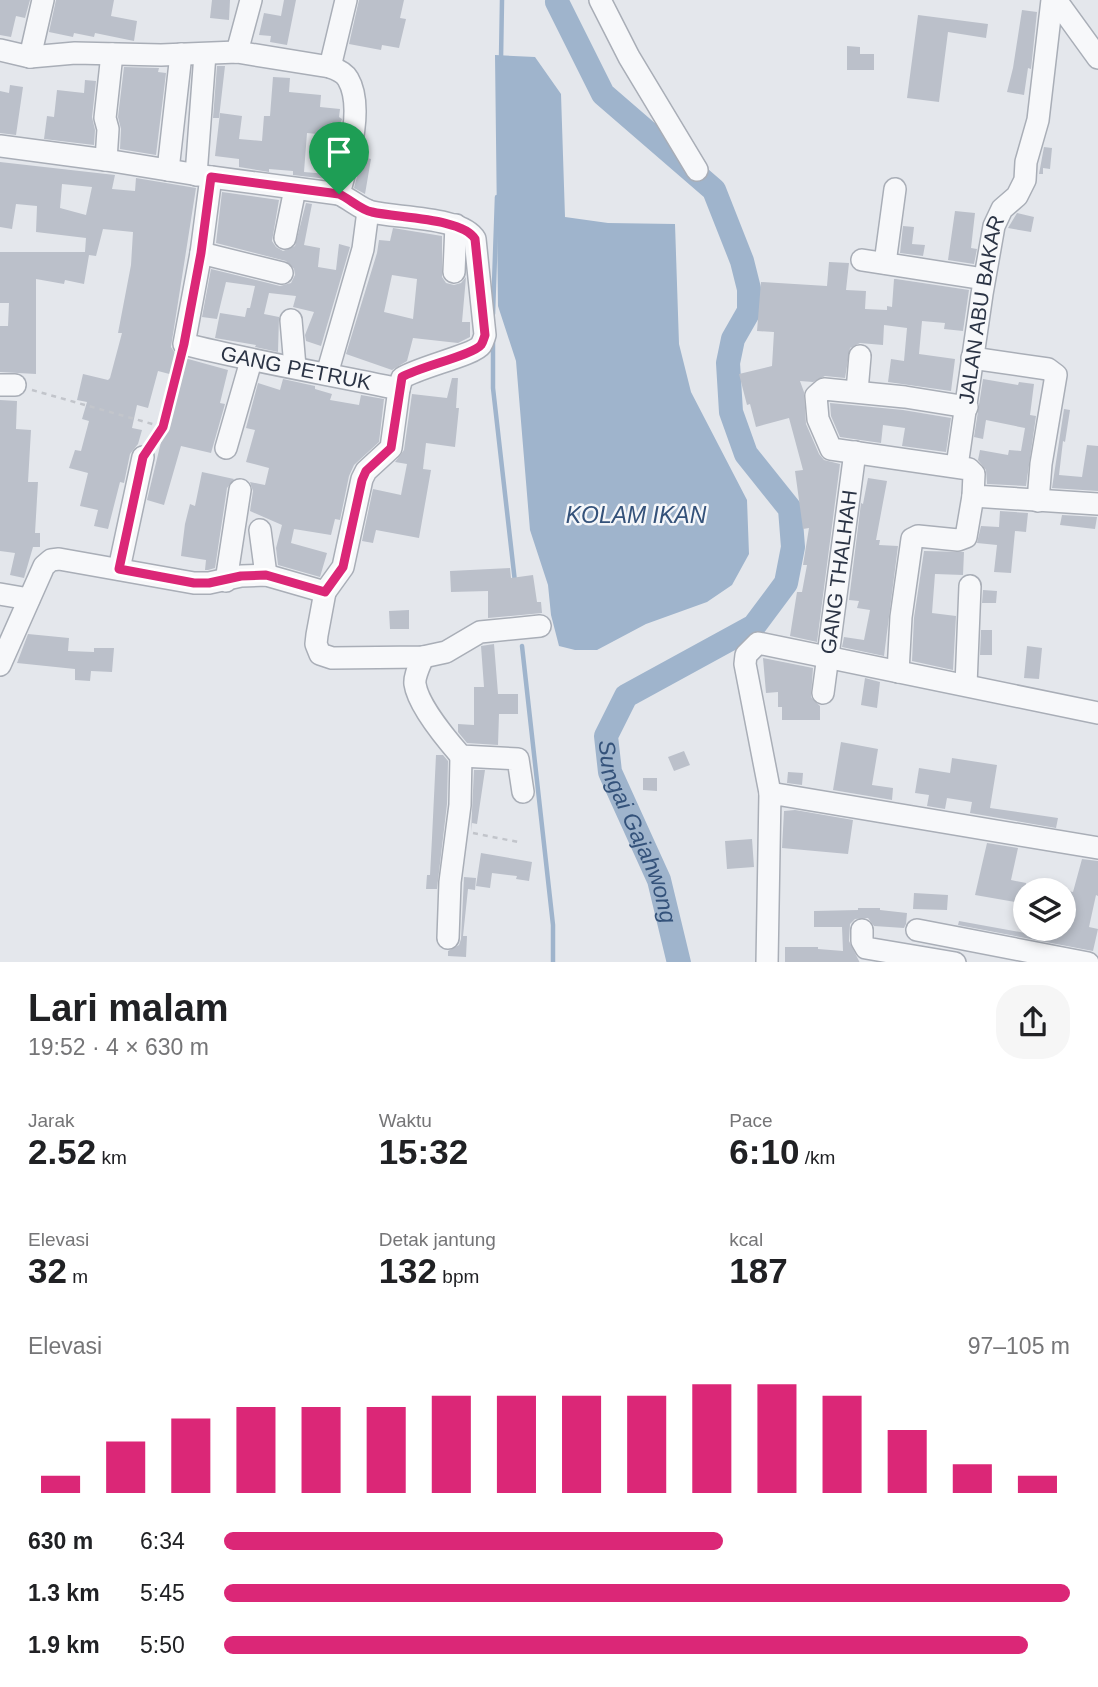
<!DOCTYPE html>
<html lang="id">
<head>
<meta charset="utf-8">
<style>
	:root { --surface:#fff; --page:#f6f6f6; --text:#202124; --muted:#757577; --accent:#db2777 }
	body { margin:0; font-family:Arial,sans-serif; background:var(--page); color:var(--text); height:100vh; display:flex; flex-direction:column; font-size:26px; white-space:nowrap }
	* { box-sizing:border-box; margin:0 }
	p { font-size:23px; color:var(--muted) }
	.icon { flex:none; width:38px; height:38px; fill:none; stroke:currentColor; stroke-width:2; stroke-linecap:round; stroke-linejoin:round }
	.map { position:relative; height:962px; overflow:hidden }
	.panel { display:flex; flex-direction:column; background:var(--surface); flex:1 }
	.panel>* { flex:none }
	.fabs { position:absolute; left:1013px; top:878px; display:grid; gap:14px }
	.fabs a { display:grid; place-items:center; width:63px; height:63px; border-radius:50%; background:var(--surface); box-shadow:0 4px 10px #0003; font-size:35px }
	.pin { position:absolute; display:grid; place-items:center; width:60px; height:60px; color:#fff; margin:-72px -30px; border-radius:50% 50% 50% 0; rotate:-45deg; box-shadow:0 0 7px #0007 }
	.pin .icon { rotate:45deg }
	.round { display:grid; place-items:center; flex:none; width:74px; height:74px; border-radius:28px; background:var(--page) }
	.summary { display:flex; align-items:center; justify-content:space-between; height:119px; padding:0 28px }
	h1 { font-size:38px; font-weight:600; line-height:52px }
	.metrics { display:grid; grid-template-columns:repeat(3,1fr); gap:10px; height:119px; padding:7px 28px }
	.metrics div { display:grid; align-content:center }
	.metrics b { font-size:35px; font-weight:600 }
	.metrics small { font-size:19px; font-weight:400 }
	.metrics p { font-size:19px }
	.chart { height:196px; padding:14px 28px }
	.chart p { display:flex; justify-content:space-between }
	.chart svg { width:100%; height:126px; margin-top:7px; stroke:var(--accent); stroke-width:6 }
	ul { padding:0 28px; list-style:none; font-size:23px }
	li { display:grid; grid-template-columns:112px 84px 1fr; align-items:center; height:52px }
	li i { height:18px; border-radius:9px; background:var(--accent) }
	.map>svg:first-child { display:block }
	.water { fill:#9fb4cc }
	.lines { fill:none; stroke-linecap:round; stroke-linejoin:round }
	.stream { stroke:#9fb4cc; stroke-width:4.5 }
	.river { stroke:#9fb4cc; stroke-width:24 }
	.building { fill:#bbc0ca; fill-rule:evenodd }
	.minor-casing { stroke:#a9aeb7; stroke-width:24 }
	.path { stroke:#c2c5cb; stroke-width:2.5; stroke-dasharray:5 5; stroke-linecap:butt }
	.minor { stroke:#f7f8fa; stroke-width:21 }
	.route-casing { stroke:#fff; stroke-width:14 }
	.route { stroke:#db2777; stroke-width:9 }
	.labels { text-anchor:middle; stroke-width:5; stroke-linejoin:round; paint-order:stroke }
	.street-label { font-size:21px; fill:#2b3445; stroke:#f4f6f9 }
	.water-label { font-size:23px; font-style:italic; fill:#34527a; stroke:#f4f6f9 }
</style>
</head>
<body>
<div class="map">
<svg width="1098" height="963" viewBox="0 0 1098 963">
	<rect width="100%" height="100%" fill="#e4e7ec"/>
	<path class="water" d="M 495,55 L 535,57 L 561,94 L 565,217 L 608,223 L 675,224 L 679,344 L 691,392 L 747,500 L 749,554 L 732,585 L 707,602 L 646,624 L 597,650 L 575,650 L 559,646 L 551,615 L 548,585 L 530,530 L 516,361 L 498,306 Z"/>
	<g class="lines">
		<path class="stream" d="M 501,59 L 502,0
			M 493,314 L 497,197
			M 493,340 L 493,388 L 515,582
			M 522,646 L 553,925 L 553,963"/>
		<path class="river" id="s1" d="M 557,2 L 603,94 L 714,190 L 742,261 L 749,289 L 749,311 L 733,339 L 728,363 L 731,412 L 746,454 L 790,509 L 793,547 L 786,583 L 754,626 L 626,696 L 606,736 L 610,772 L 659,880 L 679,963"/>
	</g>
	<path class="building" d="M 0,0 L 30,0 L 25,18 L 16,16 L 11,37 L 0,35 Z
		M 56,0 L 114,0 L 111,16 L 137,21 L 134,41 L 95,33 L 94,37 L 74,33 L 73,37 L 49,32 Z
		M 212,0 L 230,0 L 229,20 L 210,18 Z
		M 284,0 L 296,0 L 287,45 L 270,42 L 271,36 L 259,35 L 264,13 L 281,16 Z
		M 359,0 L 404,0 L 400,18 L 406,19 L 399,48 L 382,45 L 381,50 L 349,44 Z
		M 1022,10 L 1037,12 L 1031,69 L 1028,68 L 1024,95 L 1007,92 L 1013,68 Z
		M 918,15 L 988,24 L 986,38 L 948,32 L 939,102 L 907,98 Z
		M 847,46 L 860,47 L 860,54 L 874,54 L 874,70 L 847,70 Z
		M 217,66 L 225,66 L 219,118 L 213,118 Z
		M 124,67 L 159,68 L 158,72 L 166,73 L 156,155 L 120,149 L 121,129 L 118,117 Z
		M 273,77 L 290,78 L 289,92 L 321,95 L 320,107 L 340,109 L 339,117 L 342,119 L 337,136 L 307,133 L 304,172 L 327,174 L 327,179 L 293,175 L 293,171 L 269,169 L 269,172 L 239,167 L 239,159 L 215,156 L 220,113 L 242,116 L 239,139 L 262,141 L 264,116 L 270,116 Z
		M 85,80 L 96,81 L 92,117 L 95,130 L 94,145 L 44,139 L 47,116 L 54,117 L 57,90 L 84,93 Z
		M 10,85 L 23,87 L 16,135 L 0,133 L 0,91 L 9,93 Z
		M 1044,147 L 1052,148 L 1050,169 L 1043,168 L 1043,174 L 1039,174 Z
		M 362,157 L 371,159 L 365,194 L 354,188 Z
		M 0,162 L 115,175 L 112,189 L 135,191 L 136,178 L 196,188 L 171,347 L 175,353 L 181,357 L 228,370 L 220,403 L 225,404 L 211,453 L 181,446 L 164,505 L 147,500 L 177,376 L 158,371 L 148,408 L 137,405 L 132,428 L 142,430 L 138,444 L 130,454 L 124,483 L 120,482 L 108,529 L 94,526 L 98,510 L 80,506 L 88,473 L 69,468 L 75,450 L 81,451 L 89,421 L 82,419 L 87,402 L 77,400 L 83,374 L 108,380 L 110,378 L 122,333 L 118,333 L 131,265 L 133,232 L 103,229 L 96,256 L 89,255 L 84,284 L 65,280 L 64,284 L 36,279 L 36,374 L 0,372 L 0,326 L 8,326 L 9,303 L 0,303 L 0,252 L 85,252 L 86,238 L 36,232 L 37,206 L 16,204 L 12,229 L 0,227 ZM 62,184 L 92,187 L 86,215 L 60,208 Z
		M 222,192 L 279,200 L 272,241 L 276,247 L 283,251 L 295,246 L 306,203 L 312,204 L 304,245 L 320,248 L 318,267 L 336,270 L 339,244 L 350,247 L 321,346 L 306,341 L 305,335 L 314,312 L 293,307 L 296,296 L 269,293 L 264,314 L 279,317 L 278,352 L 255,347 L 256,345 L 215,338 L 220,313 L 245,317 L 247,308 L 250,308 L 255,286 L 226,282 L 217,319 L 202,317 L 211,269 L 280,286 L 291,283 L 295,275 L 294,269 L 286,261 L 216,243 Z
		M 955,211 L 975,213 L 971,248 L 977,249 L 974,264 L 948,260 Z
		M 1017,213 L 1034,217 L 1031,232 L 1008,228 Z
		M 903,226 L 914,227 L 912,244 L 925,245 L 923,256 L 900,253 Z
		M 393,228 L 442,236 L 442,277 L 446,283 L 454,285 L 461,283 L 466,277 L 462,322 L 470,322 L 470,337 L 458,343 L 413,338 L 407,361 L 392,370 L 346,354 L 377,253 L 379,240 L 390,241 ZM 392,275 L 417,279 L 413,319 L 384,312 Z
		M 829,262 L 849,263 L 846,290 L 866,291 L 865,309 L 887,310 L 887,306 L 892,307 L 894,279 L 896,279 L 969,290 L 963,331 L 944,329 L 945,323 L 922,321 L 919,354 L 955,359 L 951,391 L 888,382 L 891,359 L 904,361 L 907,328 L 884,325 L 883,345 L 860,343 L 850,348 L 845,378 L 825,376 L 813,382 L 800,381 L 804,392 L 806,424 L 819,454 L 824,460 L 840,464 L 817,642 L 790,636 L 797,592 L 802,592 L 807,565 L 803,565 L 809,528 L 803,529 L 795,471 L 803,470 L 789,418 L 756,427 L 750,404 L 747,405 L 739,374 L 772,366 L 774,332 L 757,331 L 761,282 L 827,286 Z
		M 452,378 L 458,378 L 456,408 L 459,408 L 455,447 L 426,443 L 423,469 L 431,470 L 419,538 L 376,530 L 373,543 L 362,541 L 373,489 L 401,495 L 407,464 L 395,462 L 404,450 L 412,394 L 447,398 Z
		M 283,379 L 315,386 L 315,389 L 332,394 L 330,400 L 359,405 L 361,395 L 384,399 L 379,442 L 354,465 L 349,476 L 340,520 L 335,519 L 331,535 L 294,529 L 291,543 L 327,553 L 320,577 L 278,565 L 276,548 L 282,525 L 250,511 L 253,491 L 250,482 L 265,485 L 269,468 L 246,462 L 255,430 L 246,428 L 258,383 L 280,390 Z
		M 983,379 L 1018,385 L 1019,382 L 1034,384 L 1030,415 L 1036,416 L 1026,486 L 987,484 L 986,470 L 978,460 L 980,450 L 1008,455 L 1009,450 L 1021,451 L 1025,428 L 986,420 L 983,439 L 974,437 Z
		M 0,400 L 17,401 L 16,429 L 31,430 L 28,482 L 38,482 L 35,533 L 40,533 L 40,547 L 33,547 L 24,578 L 10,575 L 15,553 L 0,551 Z
		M 830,403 L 903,410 L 951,418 L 946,452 L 902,446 L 905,428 L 883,425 L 881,443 L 840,437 L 831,416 Z
		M 1064,409 L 1070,410 L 1065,442 L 1063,441 L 1059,475 L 1082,477 L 1087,445 L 1098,446 L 1098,491 L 1052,488 Z
		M 202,472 L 234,479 L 227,488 L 215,568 L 208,570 L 205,570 L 206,560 L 181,556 L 185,524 L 190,504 L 195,506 Z
		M 868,478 L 887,481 L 876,540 L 880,540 L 879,545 L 898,546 L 884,656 L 842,647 L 844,637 L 864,640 L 870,610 L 857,608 L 859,601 L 849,600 L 861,503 L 863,504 Z
		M 1000,511 L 1028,513 L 1026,532 L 1015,531 L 1011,573 L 994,572 L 997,545 L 977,543 L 981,526 L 999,527 Z
		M 1062,515 L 1097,517 L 1095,529 L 1060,525 Z
		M 924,551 L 964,552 L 963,575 L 935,574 L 932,613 L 956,616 L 953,670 L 912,661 L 914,618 Z
		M 510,568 L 511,578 L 533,575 L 537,602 L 541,602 L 542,613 L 488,618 L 488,591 L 451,592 L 450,571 Z
		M 983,590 L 997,591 L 996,603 L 982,603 Z
		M 409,610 L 409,629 L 390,629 L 389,611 Z
		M 981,630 L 992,630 L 992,655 L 980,655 Z
		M 28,634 L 69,638 L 68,651 L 94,652 L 94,648 L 114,648 L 112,672 L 91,671 L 90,681 L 75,680 L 75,669 L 17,663 Z
		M 494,644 L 498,694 L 518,694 L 518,714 L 499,714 L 498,745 L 467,743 L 458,732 L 458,724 L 474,725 L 474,687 L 484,687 L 481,646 Z
		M 1027,646 L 1042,648 L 1039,679 L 1024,678 Z
		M 763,658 L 813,668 L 811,697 L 820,706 L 820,720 L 782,720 L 782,707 L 778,707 L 778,692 L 766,693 Z
		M 865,678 L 880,682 L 877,708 L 861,705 Z
		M 841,742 L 878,749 L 872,785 L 893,788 L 892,800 L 833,790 Z
		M 684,751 L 690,765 L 674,771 L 668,757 Z
		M 436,755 L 443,755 L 448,761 L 447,804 L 437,889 L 426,889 L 427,875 L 430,875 L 432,838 Z
		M 952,758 L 997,765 L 990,808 L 1058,818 L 1056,828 L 970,813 L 972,802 L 947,798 L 945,809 L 927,806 L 929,795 L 915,793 L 919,768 L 950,773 Z
		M 474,770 L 485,770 L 477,824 L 472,823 L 471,832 Z
		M 788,772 L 803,773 L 802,785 L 787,783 Z
		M 643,778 L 657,778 L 657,791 L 643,790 Z
		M 795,810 L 853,820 L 848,854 L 782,848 L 784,811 Z
		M 752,839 L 754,867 L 727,869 L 725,841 Z
		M 987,843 L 1018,848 L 1011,880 L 1026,883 L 1026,904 L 975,895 Z
		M 481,853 L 532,862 L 529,881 L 516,879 L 517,876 L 492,873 L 490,888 L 476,886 Z
		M 1082,859 L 1098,861 L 1098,896 L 1096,895 L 1089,927 L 1098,929 L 1093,951 L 958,925 L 959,921 L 1047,937 L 1048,929 L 1064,929 L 1064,890 L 1073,892 Z
		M 464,877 L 476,878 L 475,890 L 468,889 L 463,936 L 467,936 L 466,957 L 448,956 L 448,951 L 459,945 L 461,939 Z
		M 914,893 L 948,895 L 947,910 L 913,909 Z
		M 858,908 L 880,908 L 880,910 L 907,913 L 906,924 L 904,928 L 874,926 L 868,918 L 855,919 L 850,924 L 849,941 L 860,963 L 785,963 L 785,947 L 818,947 L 818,949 L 843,951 L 842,927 L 814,927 L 814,911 L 858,910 Z"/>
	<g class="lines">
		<g class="minor-casing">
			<g id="minor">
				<path d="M 600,0 L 629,57 L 697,170"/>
				<path d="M 1056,0 L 1098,58"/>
				<path d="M 0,50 L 30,57 L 75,53 L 161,55 L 237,52 L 330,67 L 346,0"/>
				<path d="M 237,52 L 251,0"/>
				<path d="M 30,57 L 43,0"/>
				<path d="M 330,67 C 336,69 344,72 348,79 C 365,108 347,164 339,194 C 350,199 362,210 372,212 C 397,218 463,217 475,239 L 485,335 C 484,338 483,342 481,345 C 474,355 419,367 402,378 L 399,389"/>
				<path id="s2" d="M 0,146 L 106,160 L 211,177 L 201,253 L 184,344 C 255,362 328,374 399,389 L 391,448 L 366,471 L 362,479 L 343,567 L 325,592"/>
				<path d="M 106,160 L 108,129 L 105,118 L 112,54"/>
				<path d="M 168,170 L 181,54"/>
				<path d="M 196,175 L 205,54"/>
				<path d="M 211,177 L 339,194"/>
				<path d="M 285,238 L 295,189"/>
				<path d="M 201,253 L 282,273"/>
				<path d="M 862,260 L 984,279"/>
				<path d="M 885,263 L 895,189"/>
				<path d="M 454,272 L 456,225"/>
				<path d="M 291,320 L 295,367"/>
				<path d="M 972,358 L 1048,369 L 1056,375 L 1041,464 L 1038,501"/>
				<path d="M 327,374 L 363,249 L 368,211"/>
				<path d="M 0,385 L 15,385"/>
				<path d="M 857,391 L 860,356"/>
				<path d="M 967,407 L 905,397 L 824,389 L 816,396 L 818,419 L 831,449 L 969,469 L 974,474 L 973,496 L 1098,504"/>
				<path d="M 226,448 L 251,361"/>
				<path id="s3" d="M 957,466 L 982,294 L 994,226 L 1002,209 L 1017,196 L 1025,180 L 1026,162 L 1038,120 L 1052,0"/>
				<path d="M 260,530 L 266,575"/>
				<path d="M 119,569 L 143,457"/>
				<path d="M 226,581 L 240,490"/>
				<path d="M 0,594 L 29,599"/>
				<path d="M 423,657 C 420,665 414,676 415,684 C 418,705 447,740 461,756 L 518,759 L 523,792"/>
				<path d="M 0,665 L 44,566 L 51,560 L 59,559 L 194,583 L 209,583 L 241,576 L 266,575 L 325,592 L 317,635 L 316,644 L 320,654 L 332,658 L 423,657 L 446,652 L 480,632 L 540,626"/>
				<path d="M 898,672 L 901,617 L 912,539 L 918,536 L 958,540 L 966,537 L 973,496"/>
				<path d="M 966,685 L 970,586"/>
				<path id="s4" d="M 823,693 L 855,452"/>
				<path d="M 770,793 L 745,664 L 746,655 L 758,643 L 1098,713"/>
				<path d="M 862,930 L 862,941 L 866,948 L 955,963"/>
				<path d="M 917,930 L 1088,963"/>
				<path d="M 448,938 L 450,882 L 460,805 L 461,756"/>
				<path d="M 767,963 L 770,793 L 1098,848"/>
			</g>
		</g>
		<path class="path" d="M 32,390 L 163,427
			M 153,442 L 163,427 L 180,360
			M 473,833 L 518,842"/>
		<use href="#minor" class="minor"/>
	</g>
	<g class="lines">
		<g class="route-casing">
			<path id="route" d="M 211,177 L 339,194 C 350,199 361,210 372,212 C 397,218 463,218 475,239 L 485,335 C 484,338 483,342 481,345 C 473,355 419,367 402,377 L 391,448 L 366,471 L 362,480 L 343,567 L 325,592 L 266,575 L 241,576 L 209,583 L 194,583 L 119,569 L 143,457 L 163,427 L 184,344 L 201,253 Z"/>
		</g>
		<use href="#route" class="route"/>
	</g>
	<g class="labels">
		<g class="street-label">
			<text dy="7" stroke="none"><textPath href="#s3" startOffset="158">JALAN ABU BAKAR</textPath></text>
			<text dy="7" stroke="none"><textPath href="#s2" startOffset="497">GANG PETRUK</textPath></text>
			<text dy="7" stroke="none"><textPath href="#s4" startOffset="122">GANG THALHAH</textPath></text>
		</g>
		<g class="water-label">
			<text x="636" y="523">KOLAM IKAN</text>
			<text dy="8" stroke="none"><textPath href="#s1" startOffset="1018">Sungai Gajahwong</textPath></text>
		</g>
	</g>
</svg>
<div class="fabs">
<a><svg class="icon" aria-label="layers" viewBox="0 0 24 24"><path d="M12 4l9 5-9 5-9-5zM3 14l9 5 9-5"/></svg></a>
</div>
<div class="pin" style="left:339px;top:194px;background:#1e9e55"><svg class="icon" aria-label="arrive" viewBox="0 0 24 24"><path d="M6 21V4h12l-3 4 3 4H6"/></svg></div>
</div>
<section class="panel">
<div class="summary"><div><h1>Lari malam</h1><p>19:52 · 4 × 630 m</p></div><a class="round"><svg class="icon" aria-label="share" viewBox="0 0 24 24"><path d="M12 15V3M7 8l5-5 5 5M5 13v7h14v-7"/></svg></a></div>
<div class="metrics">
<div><p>Jarak</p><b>2.52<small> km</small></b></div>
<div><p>Waktu</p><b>15:32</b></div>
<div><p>Pace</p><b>6:10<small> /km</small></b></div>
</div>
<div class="metrics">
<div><p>Elevasi</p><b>32<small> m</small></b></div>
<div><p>Detak jantung</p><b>132<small> bpm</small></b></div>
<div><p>kcal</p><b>187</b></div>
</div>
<div class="chart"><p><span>Elevasi</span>97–105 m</p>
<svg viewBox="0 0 160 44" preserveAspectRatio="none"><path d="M5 44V38M15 44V26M25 44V18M35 44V14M45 44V14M55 44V14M65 44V10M75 44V10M85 44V10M95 44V10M105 44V6M115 44V6M125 44V10M135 44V22M145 44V34M155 44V38"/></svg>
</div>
<ul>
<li><b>630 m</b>6:34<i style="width:59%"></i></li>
<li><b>1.3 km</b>5:45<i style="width:100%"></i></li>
<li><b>1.9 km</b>5:50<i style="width:95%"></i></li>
</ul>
</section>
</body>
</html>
